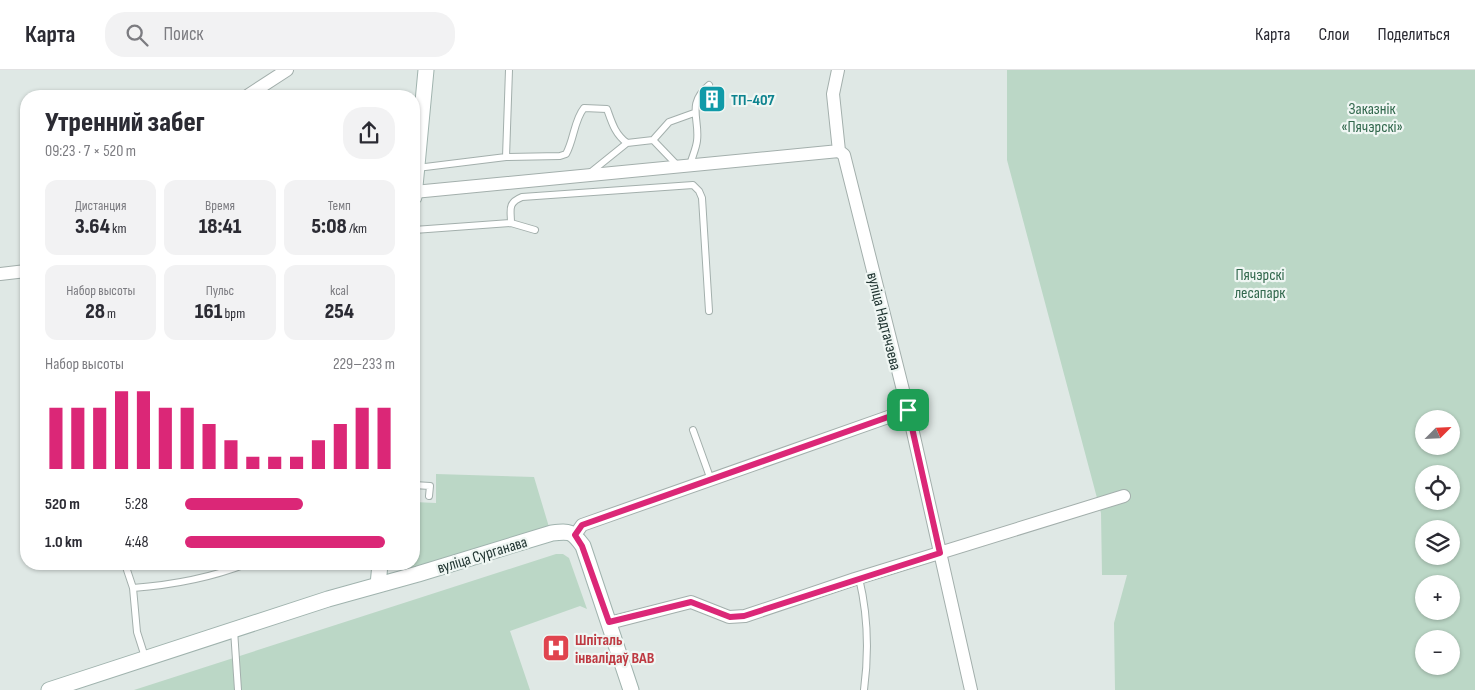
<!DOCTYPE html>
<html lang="ru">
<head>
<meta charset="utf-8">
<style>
	:root { --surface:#fff; --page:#f2f2f3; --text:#2b2b33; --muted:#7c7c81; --line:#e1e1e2; --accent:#db2777 }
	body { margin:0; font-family:"Sofia Sans Condensed",sans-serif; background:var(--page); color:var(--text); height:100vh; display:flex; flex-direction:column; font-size:19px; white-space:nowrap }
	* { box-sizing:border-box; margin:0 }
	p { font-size:16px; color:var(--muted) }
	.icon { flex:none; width:28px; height:28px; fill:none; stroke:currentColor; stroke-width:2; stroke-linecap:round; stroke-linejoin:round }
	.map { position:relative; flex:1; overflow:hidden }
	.panel { position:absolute; left:20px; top:20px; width:400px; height:480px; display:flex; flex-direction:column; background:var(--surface); border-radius:20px; box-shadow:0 1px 4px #0004 }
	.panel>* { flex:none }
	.needle { width:32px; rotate:66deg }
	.fabs { position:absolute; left:1415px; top:340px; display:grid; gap:10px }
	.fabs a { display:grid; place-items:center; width:45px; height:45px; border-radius:50%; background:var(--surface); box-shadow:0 1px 4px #0004; font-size:25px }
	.pin { position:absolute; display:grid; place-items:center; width:42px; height:42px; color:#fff; margin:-21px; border-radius:10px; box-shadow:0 2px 8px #0006 }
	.round { display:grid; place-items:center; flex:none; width:52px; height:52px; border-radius:20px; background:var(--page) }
	.overview { display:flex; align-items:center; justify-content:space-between; height:85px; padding:0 25px }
	h1 { font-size:28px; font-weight:800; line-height:38px }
	.metrics { display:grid; grid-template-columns:repeat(3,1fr); gap:8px; height:85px; padding:5px 25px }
	.metrics div { display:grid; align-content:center; border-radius:12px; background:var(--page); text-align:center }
	.metrics b { font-size:21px; font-weight:800 }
	.metrics small { font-size:14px; font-weight:400 }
	.metrics p { font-size:14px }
	.chart { height:140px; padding:10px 25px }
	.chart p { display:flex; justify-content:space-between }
	.chart svg { width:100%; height:90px; margin-top:5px; stroke:var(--accent); stroke-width:6 }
	ul { padding:0 25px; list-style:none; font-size:16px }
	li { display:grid; grid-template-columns:80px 60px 1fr; align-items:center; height:38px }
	li i { height:12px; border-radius:6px; background:var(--accent) }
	header { display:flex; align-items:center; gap:30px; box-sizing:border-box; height:70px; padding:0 25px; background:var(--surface); border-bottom:1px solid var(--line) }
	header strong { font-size:24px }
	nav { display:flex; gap:28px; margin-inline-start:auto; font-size:18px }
	.search { width:350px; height:45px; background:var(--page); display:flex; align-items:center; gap:12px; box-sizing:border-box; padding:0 18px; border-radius:20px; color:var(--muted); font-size:19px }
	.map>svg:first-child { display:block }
	.green { fill:#bbd7c6; fill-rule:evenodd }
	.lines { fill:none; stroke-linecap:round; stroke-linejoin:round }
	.lane-casing { stroke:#a3afac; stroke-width:8 }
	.street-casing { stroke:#a3afac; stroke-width:14 }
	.secondary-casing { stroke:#a0b3ae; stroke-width:17 }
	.lane { stroke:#fff; stroke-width:6 }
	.street { stroke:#fff; stroke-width:12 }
	.secondary { stroke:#fff; stroke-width:15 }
	.route-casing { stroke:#fff; stroke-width:10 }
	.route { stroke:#db2777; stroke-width:6 }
	.labels { text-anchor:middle; stroke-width:4.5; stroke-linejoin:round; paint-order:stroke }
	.culture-label { font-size:16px; font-weight:bold; fill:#0d838f; stroke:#eff6f3; text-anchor:start }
	.park-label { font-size:16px; fill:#32684d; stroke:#eff6f3 }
	.street-label { font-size:16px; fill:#223633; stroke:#eff6f3 }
	.health-label { font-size:16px; font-weight:bold; fill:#be3a42; stroke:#eff6f3; text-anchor:start }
</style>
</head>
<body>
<header>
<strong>Карта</strong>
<div class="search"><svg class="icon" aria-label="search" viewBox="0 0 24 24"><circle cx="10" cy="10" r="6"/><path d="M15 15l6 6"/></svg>Поиск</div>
<nav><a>Карта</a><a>Слои</a><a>Поделиться</a></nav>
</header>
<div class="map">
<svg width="1475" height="620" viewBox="0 0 1475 620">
	<rect width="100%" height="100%" fill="#dfe8e5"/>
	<path class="green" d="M 1007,0 L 1475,0 L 1475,620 L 1115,620 L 1114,553 L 1127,505 L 1102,505 L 1101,443 L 1007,90 ZM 1424,349 L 1451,349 L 1451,376 L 1424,376 ZM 1424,404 L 1451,404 L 1451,431 L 1424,431 ZM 1424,459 L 1451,459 L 1451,486 L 1424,486 ZM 1424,514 L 1451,514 L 1451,541 L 1424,541 ZM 1424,569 L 1451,569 L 1451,596 L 1424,596 Z
		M 436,404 L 534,407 L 549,457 L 405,506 L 403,494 L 414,494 L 414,432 L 436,433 Z
		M 556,484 L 563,484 L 569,488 L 587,539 L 580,536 L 510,561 L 530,620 L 134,620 Z"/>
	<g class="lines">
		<g class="lane-casing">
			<path id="lane" d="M 509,0 L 506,87 L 560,86 L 566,84 C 574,70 574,50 584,38 L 607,39 C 612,53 615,64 627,73 L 653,70 L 669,52 L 694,43
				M 653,70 L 677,95
				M 690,95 C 692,87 696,79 697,71 C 700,49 686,34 709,15
				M 417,98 L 506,87
				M 591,102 L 627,73
				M 511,153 C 511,140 507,133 522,127 L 693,115 L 699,121 L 702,128 L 709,241
				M 414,160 L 511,153 L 535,160
				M 693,360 L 711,410
				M 414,415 L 430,416 L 429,426
				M 125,494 L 133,518 L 137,562 L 145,587
				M 859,508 C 868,545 869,582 864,620
				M 133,518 C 172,515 210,508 246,494
				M 234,560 L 238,620"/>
		</g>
		<g class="street-casing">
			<path id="street" d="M 838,0 L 833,24 L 839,81 L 844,85 L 908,340 L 971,620
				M 247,26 L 287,0
				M 414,122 L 839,81
				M 0,204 L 26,201
				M 575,465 L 582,455 L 908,340
				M 609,553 L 691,532 L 729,547 L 745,546 L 855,509 L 1124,426"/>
		</g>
		<g class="secondary-casing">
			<path id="secondary" d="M 414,127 L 426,0
				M 378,515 L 380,494
				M 49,620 L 328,529 L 418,504 L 552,463 C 570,461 572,461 583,476 L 631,620"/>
		</g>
		<use href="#lane" class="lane"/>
		<use href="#street" class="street"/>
		<use href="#secondary" class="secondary"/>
	</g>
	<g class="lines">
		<g class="route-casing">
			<path id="route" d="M 908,340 L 940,483 L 744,546 L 730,547 L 691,532 L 609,552 L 582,476 L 575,465 L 582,455 Z"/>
		</g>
		<use href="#route" class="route"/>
	</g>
	<defs>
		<g id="building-square" transform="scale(1.4375)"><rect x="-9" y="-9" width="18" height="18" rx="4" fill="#0f9aa8" stroke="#eff6f3"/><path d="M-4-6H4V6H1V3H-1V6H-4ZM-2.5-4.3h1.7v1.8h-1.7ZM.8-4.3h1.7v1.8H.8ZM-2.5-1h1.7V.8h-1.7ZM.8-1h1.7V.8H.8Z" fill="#fff"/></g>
		<g id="hospital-square" transform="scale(1.4375)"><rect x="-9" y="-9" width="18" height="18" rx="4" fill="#e0444e" stroke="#eff6f3"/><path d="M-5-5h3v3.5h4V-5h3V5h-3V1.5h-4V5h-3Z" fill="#fff"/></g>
	</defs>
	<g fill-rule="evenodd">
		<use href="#building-square" x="712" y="29"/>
		<use href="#hospital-square" x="556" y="578"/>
	</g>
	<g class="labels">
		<g class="culture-label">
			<text x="731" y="35">ТП-407</text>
		</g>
		<g class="park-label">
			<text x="1372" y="44">Заказнік<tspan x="1372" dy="18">«Пячэрскі»</tspan></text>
			<text x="1260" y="210">Пячэрскі<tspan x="1260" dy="18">лесапарк</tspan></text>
		</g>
		<g class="street-label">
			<text transform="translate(885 251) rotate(76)" y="6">вуліца Надтачэева</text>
			<text transform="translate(482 484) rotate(-17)" y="6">вуліца Сурганава</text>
		</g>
		<g class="health-label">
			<text x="575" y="575">Шпіталь<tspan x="575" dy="18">інвалідаў ВАВ</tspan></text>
		</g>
	</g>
</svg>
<div class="fabs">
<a><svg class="needle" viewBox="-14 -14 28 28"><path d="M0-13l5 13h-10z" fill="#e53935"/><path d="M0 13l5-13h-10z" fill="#7c7c81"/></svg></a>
<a><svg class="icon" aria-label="locate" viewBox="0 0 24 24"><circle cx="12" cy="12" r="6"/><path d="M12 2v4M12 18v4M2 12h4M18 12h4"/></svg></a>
<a><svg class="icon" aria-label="layers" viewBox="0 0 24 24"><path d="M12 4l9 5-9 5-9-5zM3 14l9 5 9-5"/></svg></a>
<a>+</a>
<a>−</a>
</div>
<div class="pin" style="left:908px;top:340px;background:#1e9e55"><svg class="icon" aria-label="arrive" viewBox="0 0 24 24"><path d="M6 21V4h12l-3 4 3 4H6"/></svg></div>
<section class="panel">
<div class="overview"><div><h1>Утренний забег</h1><p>09:23 · 7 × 520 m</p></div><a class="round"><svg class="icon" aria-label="share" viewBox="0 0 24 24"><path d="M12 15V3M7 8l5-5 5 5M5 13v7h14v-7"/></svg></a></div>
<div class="metrics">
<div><p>Дистанция</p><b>3.64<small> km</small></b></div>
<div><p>Время</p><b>18:41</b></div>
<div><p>Темп</p><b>5:08<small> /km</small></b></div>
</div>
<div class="metrics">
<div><p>Набор высоты</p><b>28<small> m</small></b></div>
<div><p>Пульс</p><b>161<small> bpm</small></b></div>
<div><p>kcal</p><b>254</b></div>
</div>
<div class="chart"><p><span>Набор высоты</span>229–233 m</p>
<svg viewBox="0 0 160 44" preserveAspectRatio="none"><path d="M5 44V14M15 44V14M25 44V14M35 44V6M45 44V6M55 44V14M65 44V14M75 44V22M85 44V30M95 44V38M105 44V38M115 44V38M125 44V30M135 44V22M145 44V14M155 44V14"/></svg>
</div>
<ul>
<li><b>520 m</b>5:28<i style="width:56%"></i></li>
<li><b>1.0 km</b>4:48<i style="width:95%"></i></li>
</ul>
</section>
</div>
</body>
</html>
